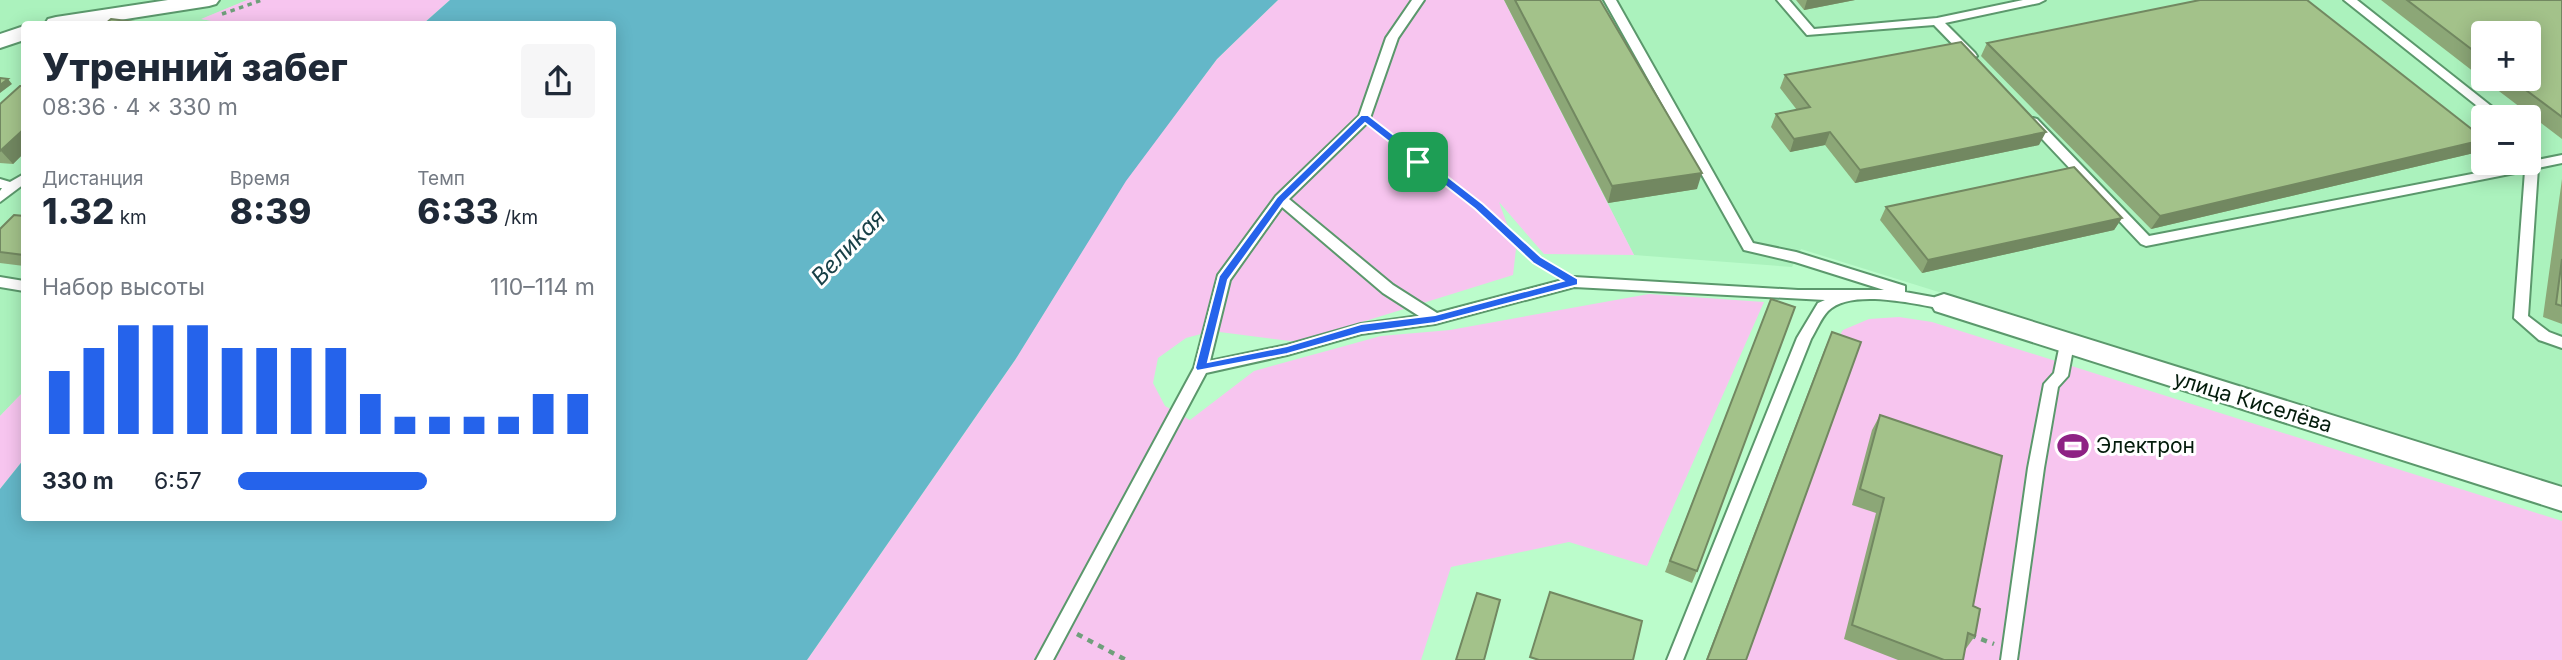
<!DOCTYPE html>
<html lang="ru">
<head>
<meta charset="utf-8">
<style>
	:root { --surface:#fff; --page:#f6f6f7; --text:#1f2937; --muted:#747a83; --accent:#2563eb }
	body { margin:0; font-family:Inter,sans-serif; background:var(--page); color:var(--text); height:100vh; display:flex; flex-direction:column; font-size:26px; white-space:nowrap }
	* { box-sizing:border-box; margin:0 }
	p { font-size:23px; color:var(--muted) }
	.icon { flex:none; width:38px; height:38px; fill:none; stroke:currentColor; stroke-width:2; stroke-linecap:round; stroke-linejoin:round }
	.map { position:relative; flex:1; overflow:hidden }
	.sheet { position:absolute; left:21px; top:21px; width:595px; height:500px; display:flex; flex-direction:column; background:var(--surface); border-radius:7px; box-shadow:0 4px 18px #0003 }
	.sheet>* { flex:none }
	.tools { position:absolute; left:2471px; top:21px; display:grid; gap:14px }
	.tools a { display:grid; place-items:center; width:70px; height:70px; border-radius:7px; background:var(--surface); box-shadow:0 4px 18px #0003; font-size:35px }
	.pin { position:absolute; display:grid; place-items:center; width:60px; height:60px; color:#fff; margin:-30px; border-radius:14px; box-shadow:0 4px 10px #0006 }
	.round { display:grid; place-items:center; flex:none; width:74px; height:74px; border-radius:7px; background:var(--page) }
	.head { display:flex; align-items:center; justify-content:space-between; height:119px; padding:0 21px }
	h1 { font-size:38px; font-weight:800; line-height:52px }
	.stats { display:grid; grid-template-columns:repeat(3,1fr); gap:10px; height:119px; padding:7px 21px }
	.stats div { display:grid; align-content:center }
	.stats b { font-size:35px; font-weight:800 }
	.stats small { font-size:19px; font-weight:400 }
	.stats p { font-size:19px }
	.chart { height:196px; padding:14px 21px }
	.chart p { display:flex; justify-content:space-between }
	.chart svg { width:100%; height:126px; margin-top:7px; stroke:var(--accent); stroke-width:6 }
	ul { padding:0 21px; list-style:none; font-size:23px }
	li { display:grid; grid-template-columns:112px 84px 1fr; align-items:center; height:52px }
	li i { height:18px; border-radius:9px; background:var(--accent) }
	.map>svg:first-child { display:block }
	.built { fill:#abf2bd; fill-rule:evenodd }
	.green { fill:#f7c5ef }
	.water { fill:#64b7c8 }
	.lines { fill:none; stroke-linecap:round; stroke-linejoin:round }
	.lane-casing { stroke:#5b986c; stroke-width:4 }
	.street-casing { stroke:#5b986c; stroke-width:4 }
	.path-far1 { stroke:#6f9f7b; stroke-width:3.5; stroke-dasharray:4.5 4.5; stroke-linecap:butt }
	.path { stroke:#6f9f7b; stroke-width:4.5; stroke-dasharray:6 6; stroke-linecap:butt }
	.lane { fill:#fff; fill-rule:evenodd }
	.street { fill:#fff; fill-rule:evenodd }
	.wall { fill:#8ca777 }
	.shaded-wall { fill:#728861 }
	.building { fill:#a3c28a; stroke:#728861; stroke-width:2 }
	.route { fill:#2563eb; stroke:#fff; stroke-width:2; fill-rule:evenodd }
	.labels { text-anchor:middle; stroke-width:6; stroke-linejoin:round; paint-order:stroke }
	.street-label { font-size:21px; fill:#041c0c; stroke:#fff }
	.poi-label { font-size:21px; fill:#041c0c; stroke:#fff; text-anchor:start }
	.water-label { font-size:23px; font-style:italic; fill:#173f46; stroke:#fff }
</style>
</head>
<body>
<div class="map">
<svg width="2562" height="660" viewBox="0 0 2562 660">
	<rect width="100%" height="100%" fill="#bbfccb"/>
	<path class="built" d="M 0,0 L 247,0 L 202,19 L 227,24 L 24,24 L 24,391 L 0,416 Z
		M 1504,0 L 2562,0 L 2562,487 L 1801,249 L 1792,267 L 1634,255 ZM 2483,33 L 2529,33 L 2529,79 L 2483,79 ZM 2483,117 L 2529,117 L 2529,163 L 2483,163 Z"/>
	<path class="green" d="M 247,0 L 450,0 L 423,24 L 227,24 L 201,19 Z
		M 1278,0 L 1504,0 L 1634,255 L 1544,254 L 1499,202 L 1516,249 L 1513,275 L 1298,342 L 1212,331 L 1186,338 L 1158,358 L 1153,383 L 1165,406 L 1190,420 L 1254,371 L 1381,336 L 1450,330 L 1649,294 L 1764,302 L 1647,566 L 1569,542 L 1451,567 L 1421,660 L 807,660 L 1015,360 L 1125,181 L 1217,59 Z
		M 1899,317 L 1932,322 L 2562,521 L 2562,660 L 1744,660 L 1831,350 L 1843,330 L 1869,319 Z
		M 24,391 L 24,459 L 0,489 L 0,416 Z"/>
	<path class="water" d="M 450,0 L 1278,0 L 1217,59 L 1126,181 L 1015,360 L 807,660 L 0,660 L 0,489 L 24,459 L 24,518 L 612,518 L 612,24 L 423,24 Z"/>
	<g class="lines">
		<g class="lane-casing">
			<path id="lane" d="M 1412,0 L 1424,0 L 1398,38 L 1369,121 L 1289,199 L 1393,285 L 1437,313 L 1574,277 L 1798,290 L 1884,290 L 1795,262 L 1744,250 L 1604,0 L 1616,0 L 1753,243 L 1796,252 L 1905,286 L 1905,292 L 1949,300 L 1951,304 L 1949,308 L 1944,309 C 1915,304 1851,288 1828,311 C 1821,318 1816,331 1811,339 L 1683,660 L 1667,660 L 1797,338 L 1818,303 L 1825,300 L 1574,287 L 1435,324 L 1361,334 L 1287,355 L 1206,373 L 1053,660 L 1036,660 L 1194,368 L 1218,275 L 1276,196 L 1359,116 L 1386,38 ZM 1282,207 L 1383,293 L 1419,316 L 1361,324 L 1287,345 L 1210,361 L 1230,280 Z
				M 1777,0 L 1789,0 L 1814,29 L 1937,18 L 2023,0 L 2045,0 L 2039,3 L 1945,23 L 1975,53 L 1977,56 L 1971,60 L 1967,59 L 1934,25 L 1807,35 Z
				M 2344,0 L 2357,0 L 2505,117 L 2491,117 Z
				M 2033,118 L 2037,119 L 2149,236 L 2529,163 L 2529,152 L 2533,153 L 2537,160 L 2562,155 L 2562,163 L 2538,168 L 2528,316 L 2549,332 L 2562,337 L 2562,348 L 2539,340 L 2514,318 L 2525,171 L 2146,246 L 2141,244 L 2029,125 L 2027,122 L 2029,119 Z
				M 24,174 L 24,184 L 0,202 L 0,191 L 2,188 L 0,188 L 0,179 L 10,182 Z
				M 0,277 L 24,281 L 24,291 L 0,287 Z
				M 2067,339 L 2072,340 L 2074,344 L 2068,376 L 2058,387 L 2044,468 L 2017,660 L 2001,660 L 2028,468 L 2044,384 L 2054,373 L 2060,344 L 2062,340 Z"/>
		</g>
		<g class="street-casing">
			<path id="street" d="M 168,0 L 219,0 L 216,4 L 209,6 L 94,24 L 45,24 L 48,19 L 56,17 Z
				M 24,26 L 24,40 L 0,48 L 0,34 Z
				M 1944,294 L 2562,487 L 2562,511 L 1935,311 L 1931,304 L 1935,297 Z"/>
		</g>
		<path class="path-far1" d="M 222,14 L 262,0
			M 1377,128 L 1479,206 L 1537,260 L 1555,271"/>
		<path class="path" d="M 1077,634 L 1126,660
			M 1970,635 L 1994,644"/>
		<use href="#lane" class="lane"/>
		<use href="#street" class="street"/>
	</g>
	<path class="wall" d="M 1504,0 L 1600,0 L 1697,189 L 1608,203 Z
		M 1796,0 L 1855,0 L 1804,10 Z
		M 2381,0 L 2562,0 L 2562,139 L 2483,79 L 2529,79 L 2483,33 L 2483,79 Z
		M 1987,43 L 2474,153 L 2151,229 L 1981,56 Z
		M 1785,75 L 2039,145 L 1855,183 L 1825,145 L 1790,152 L 1771,127 L 1776,114 L 1797,110 L 1780,88 Z
		M 24,86 L 24,153 L 13,164 L 0,163 L 0,104 Z
		M 2562,179 L 2562,324 L 2543,317 Z
		M 1886,207 L 2122,218 L 2114,230 L 1922,273 L 1880,220 Z
		M 24,216 L 24,266 L 0,263 L 0,252 Z
		M 1771,299 L 1697,571 L 1692,583 L 1665,572 Z
		M 1832,332 L 1746,660 L 1706,660 L 1825,348 Z
		M 1880,415 L 1973,606 L 1975,636 L 1965,650 L 1963,660 L 1898,660 L 1844,639 L 1876,513 L 1852,505 L 1872,430 Z"/>
	<path class="shaded-wall" d="M 1807,0 L 1855,0 L 1804,10 Z
		M 8,79 L 12,84 L 0,93 L 0,85 Z
		M 24,129 L 24,153 L 13,164 L 1,151 Z
		M 1830,132 L 1825,145 L 1790,152 L 1794,139 Z
		M 2046,132 L 2039,145 L 1855,183 L 1860,170 Z
		M 2483,140 L 2483,142 L 2474,153 L 2151,229 L 2160,216 Z
		M 1702,173 L 1697,189 L 1608,203 L 1612,186 Z
		M 2122,218 L 2114,230 L 1922,273 L 1928,260 Z"/>
	<path class="building" d="M 1515,0 L 1600,0 L 1702,173 L 1612,186 Z
		M 2200,0 L 2307,0 L 2483,138 L 2483,140 L 2160,216 L 1987,43 Z
		M 2407,0 L 2562,0 L 2562,117 L 2511,79 L 2529,79 L 2529,33 L 2483,33 L 2483,58 Z
		M 111,19 L 144,23 L 142,24 L 105,24 Z
		M 1961,42 L 2046,132 L 1860,170 L 1830,132 L 1794,139 L 1776,114 L 1810,107 L 1785,75 Z
		M 0,78 L 8,79 L 0,85 Z
		M 20,86 L 24,86 L 24,129 L 0,151 L 0,104 Z
		M 2074,167 L 2122,218 L 1928,260 L 1886,207 Z
		M 14,215 L 24,216 L 24,255 L 0,252 L 0,229 Z
		M 2562,259 L 2562,306 L 2556,304 Z
		M 1771,299 L 1795,307 L 1697,571 L 1670,561 Z
		M 1832,332 L 1861,342 L 1746,660 L 1707,660 Z
		M 1880,415 L 2002,456 L 1973,606 L 1980,609 L 1975,636 L 1968,633 L 1963,660 L 1944,660 L 1852,625 L 1884,498 L 1860,489 Z
		M 1550,592 L 1642,621 L 1633,660 L 1539,660 L 1530,657 Z
		M 1477,593 L 1500,600 L 1484,660 L 1456,660 Z"/>
	<path class="route" d="M 1361,115 L 1368,115 L 1483,204 L 1541,257 L 1578,279 L 1578,285 L 1435,323 L 1361,333 L 1287,354 L 1197,371 L 1195,368 L 1219,276 L 1277,197 ZM 1365,123 L 1475,209 L 1533,263 L 1563,281 L 1435,315 L 1361,324 L 1287,346 L 1208,362 L 1228,280 L 1284,202 Z"/>
	<defs>
		<g id="stadium-bare" transform="scale(2.415)"><path d="M0-5a6.5 5 0 1 0 0 10a6.5 5 0 1 0 0-10ZM-3.5-1.8h7v3.6h-7Z" fill="#8e2184" stroke="#fff" stroke-width="2.5" paint-order="stroke"/></g>
	</defs>
	<g fill-rule="evenodd">
		<use href="#stadium-bare" x="2073" y="446"/>
	</g>
	<g class="labels">
		<g class="street-label">
			<text transform="translate(2253 402) rotate(17)" y="7">улица Киселёва</text>
		</g>
		<g class="poi-label">
			<text x="2096" y="453">Электрон</text>
		</g>
		<g class="water-label">
			<text transform="translate(848 247) rotate(-46)" y="8">Великая</text>
		</g>
	</g>
</svg>
<div class="tools">
<a>+</a>
<a>−</a>
</div>
<div class="pin" style="left:1418px;top:162px;background:#1e9e55"><svg class="icon" aria-label="arrive" viewBox="0 0 24 24"><path d="M6 21V4h12l-3 4 3 4H6"/></svg></div>
<section class="sheet">
<div class="head"><div><h1>Утренний забег</h1><p>08:36 · 4 × 330 m</p></div><a class="round"><svg class="icon" aria-label="share" viewBox="0 0 24 24"><path d="M12 15V3M7 8l5-5 5 5M5 13v7h14v-7"/></svg></a></div>
<div class="stats">
<div><p>Дистанция</p><b>1.32<small> km</small></b></div>
<div><p>Время</p><b>8:39</b></div>
<div><p>Темп</p><b>6:33<small> /km</small></b></div>
</div>
<div class="chart"><p><span>Набор высоты</span>110–114 m</p>
<svg viewBox="0 0 160 44" preserveAspectRatio="none"><path d="M5 44V22M15 44V14M25 44V6M35 44V6M45 44V6M55 44V14M65 44V14M75 44V14M85 44V14M95 44V30M105 44V38M115 44V38M125 44V38M135 44V38M145 44V30M155 44V30"/></svg>
</div>
<ul>
<li><b>330 m</b>6:57<i style="width:53%"></i></li>
</ul>
</section>
</div>
</body>
</html>
